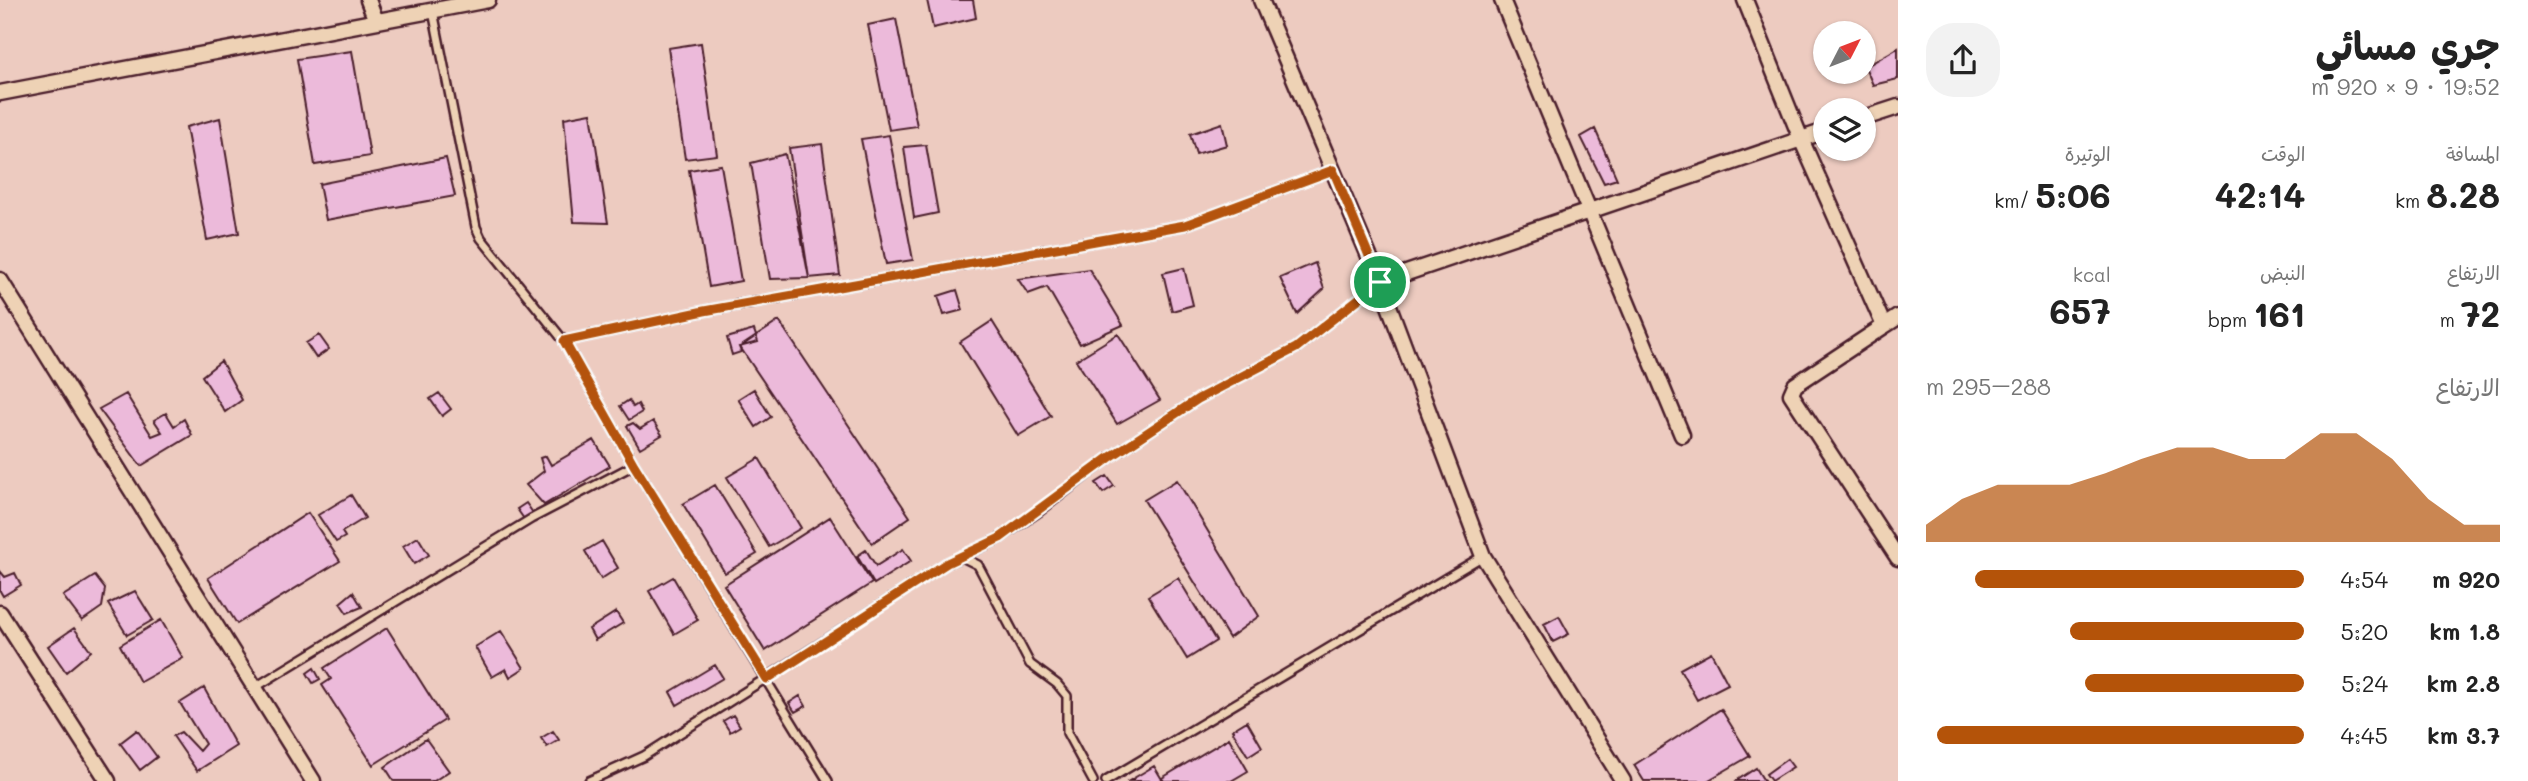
<!DOCTYPE html>
<html lang="ar">
<head>
<meta charset="utf-8">
<style>
	:root { --surface:#fff; --page:#f2f2f2; --text:#222; --muted:#767676; --accent:#b45309 }
	body { margin:0; font-family:Mali,"Playpen Sans Arabic",sans-serif; background:var(--page); color:var(--text); direction:rtl; height:100vh; display:flex; flex-direction:column; font-size:26px; white-space:nowrap }
	* { box-sizing:border-box; margin:0 }
	p { font-size:23px; color:var(--muted) }
	.icon { flex:none; width:38px; height:38px; fill:none; stroke:currentColor; stroke-width:2; stroke-linecap:round; stroke-linejoin:round }
	.map { position:relative; flex:1; overflow:hidden; direction:ltr }
	.drawer { display:flex; flex-direction:column; background:var(--surface); width:630px }
	.drawer>* { flex:none }
	.needle { width:46px; rotate:48deg }
	.controls { position:absolute; left:1813px; top:21px; display:grid; gap:14px }
	.controls a { display:grid; place-items:center; width:63px; height:63px; border-radius:50%; background:var(--surface); box-shadow:0 2px 5px #0004; font-size:35px }
	.pin { position:absolute; display:grid; place-items:center; width:60px; height:60px; color:#fff; margin:-30px; border:4px solid #fff; border-radius:50%; box-shadow:0 2px 7px #0007 }
	.round { display:grid; place-items:center; flex:none; width:74px; height:74px; border-radius:28px; background:var(--page) }
	.head { display:flex; align-items:center; justify-content:space-between; height:119px; padding:0 28px }
	h1 { font-size:38px; font-weight:700; line-height:52px }
	.stats { display:grid; grid-template-columns:repeat(3,1fr); gap:10px; height:119px; padding:7px 28px }
	.stats div { display:grid; align-content:center }
	.stats b { font-size:35px; font-weight:700 }
	.stats small { font-size:19px; font-weight:400 }
	.stats p { font-size:19px }
	.chart { height:196px; padding:14px 28px }
	.chart p { display:flex; justify-content:space-between }
	.chart svg { width:100%; height:126px; margin-top:7px; fill:var(--accent); opacity:.7 }
	ul { padding:0 28px; list-style:none; font-size:23px }
	li { display:grid; grid-template-columns:112px 84px 1fr; align-items:center; height:52px }
	li i { height:18px; border-radius:9px; background:var(--accent) }
	main { display:flex; flex:1; min-height:0 }
	.map>svg:first-child { display:block }
	.building { fill:#ecbada; stroke:#4a1f2b; stroke-width:2 }
	.lines { fill:none; stroke-linecap:round; stroke-linejoin:round }
	.service-casing { stroke:#4a1f2b; stroke-width:12 }
	.minor-casing { stroke:#4a1f2b; stroke-width:19 }
	.service { stroke:#eed2b5; stroke-width:7 }
	.minor { stroke:#eed2b5; stroke-width:14 }
	.route-casing { stroke:#fff; stroke-width:14 }
	.route { stroke:#b45309; stroke-width:9 }
</style>
</head>
<body>
<main>
<section class="drawer">
<div class="head"><div><h1>جري مسائي</h1><p>19:52 · 9 × 920 m</p></div><a class="round"><svg class="icon" aria-label="share" viewBox="0 0 24 24"><path d="M12 15V3M7 8l5-5 5 5M5 13v7h14v-7"/></svg></a></div>
<div class="stats">
<div><p>المسافة</p><b>8.28<small> km</small></b></div>
<div><p>الوقت</p><b>42:14</b></div>
<div><p>الوتيرة</p><b>5:06<small> /km</small></b></div>
</div>
<div class="stats">
<div><p>الارتفاع</p><b>72<small> m</small></b></div>
<div><p>النبض</p><b>161<small> bpm</small></b></div>
<div><p>kcal</p><b>657</b></div>
</div>
<div class="chart"><p><span>الارتفاع</span>288–295 m</p>
<svg viewBox="0 0 160 44" preserveAspectRatio="none"><path d="M0 44V38L10 29L20 24L30 24L40 24L50 20L60 15L70 11L80 11L90 15L100 15L110 6L120 6L130 15L140 29L150 38L160 38V44z"/></svg>
</div>
<ul>
<li><b>920 m</b>4:54<i style="width:87%"></i></li>
<li><b>1.8 km</b>5:20<i style="width:62%"></i></li>
<li><b>2.8 km</b>5:24<i style="width:58%"></i></li>
<li><b>3.7 km</b>4:45<i style="width:97%"></i></li>
</ul>
</section>
<div class="map">
<svg width="1898" height="781" viewBox="0 0 1898 781">
	<rect width="100%" height="100%" fill="#edcbc0"/>
	<filter id="ink" filterUnits="userSpaceOnUse"><feTurbulence type="fractalNoise" baseFrequency=".0143" numOctaves="2"/><feDisplacementMap in="SourceGraphic" scale="14" xChannelSelector="R" yChannelSelector="G"/><feConvolveMatrix kernelMatrix="1 2 1 2 8 2 1 2 1" color-interpolation-filters="sRGB"/></filter>
	<g filter="url(#ink)">
		<path class="building" d="M 927,0 L 973,0 L 976,18 L 933,28 Z
			M 896,19 L 917,126 L 889,130 L 868,25 Z
			M 701,43 L 717,155 L 685,159 L 668,48 Z
			M 1898,48 L 1898,79 L 1873,85 L 1865,67 Z
			M 352,51 L 370,156 L 315,165 L 297,59 Z
			M 591,113 L 608,223 L 574,222 L 564,118 Z
			M 220,118 L 239,233 L 207,240 L 186,127 Z
			M 1222,123 L 1227,145 L 1196,154 L 1190,134 Z
			M 1595,129 L 1617,179 L 1604,183 L 1581,137 Z
			M 889,135 L 913,260 L 886,264 L 861,139 Z
			M 822,144 L 840,275 L 809,278 L 789,148 Z
			M 926,145 L 938,213 L 914,218 L 904,147 Z
			M 785,154 L 809,278 L 770,279 L 751,163 Z
			M 446,158 L 455,196 L 326,220 L 319,184 Z
			M 721,165 L 741,281 L 709,287 L 689,170 Z
			M 1315,263 L 1324,289 L 1297,314 L 1280,278 Z
			M 1184,268 L 1193,305 L 1172,311 L 1163,273 Z
			M 1089,269 L 1123,325 L 1080,344 L 1047,287 L 1028,294 L 1018,279 Z
			M 957,290 L 963,310 L 944,315 L 938,296 Z
			M 779,321 L 910,517 L 872,543 L 740,347 Z
			M 992,321 L 1051,416 L 1018,436 L 960,342 Z
			M 754,330 L 758,342 L 739,347 L 741,352 L 732,355 L 727,338 Z
			M 1118,334 L 1160,400 L 1117,424 L 1076,360 Z
			M 319,335 L 329,349 L 316,358 L 306,343 Z
			M 221,361 L 242,400 L 225,412 L 202,376 Z
			M 754,389 L 771,417 L 756,427 L 738,399 Z
			M 439,393 L 451,409 L 442,416 L 430,399 Z
			M 126,394 L 152,436 L 162,432 L 154,420 L 166,413 L 174,426 L 184,419 L 192,435 L 141,466 L 99,409 Z
			M 629,400 L 633,407 L 638,404 L 642,412 L 629,420 L 620,406 Z
			M 653,421 L 662,435 L 640,448 L 627,426 L 633,423 L 640,429 Z
			M 594,440 L 610,466 L 544,505 L 526,485 L 544,471 L 540,458 L 546,456 L 551,465 Z
			M 759,458 L 801,528 L 769,547 L 727,477 Z
			M 1107,476 L 1114,486 L 1103,493 L 1096,483 Z
			M 1177,480 L 1259,616 L 1229,638 L 1144,500 Z
			M 715,485 L 757,554 L 725,573 L 683,504 Z
			M 351,495 L 365,518 L 342,532 L 345,537 L 336,542 L 318,515 Z
			M 526,503 L 533,513 L 524,519 L 517,509 Z
			M 308,513 L 340,561 L 237,624 L 208,578 Z
			M 830,517 L 872,583 L 765,651 L 724,585 Z
			M 418,537 L 429,555 L 414,564 L 403,546 Z
			M 602,541 L 618,568 L 601,579 L 585,551 Z
			M 903,549 L 911,561 L 874,584 L 857,556 L 866,550 L 876,566 Z
			M 0,571 L 5,577 L 15,573 L 21,585 L 3,596 L 0,591 Z
			M 95,576 L 105,589 L 102,607 L 82,621 L 63,596 Z
			M 673,577 L 698,620 L 674,634 L 649,591 Z
			M 1178,578 L 1216,641 L 1187,659 L 1148,596 Z
			M 135,591 L 153,620 L 127,635 L 108,604 Z
			M 353,592 L 362,607 L 347,613 L 340,603 Z
			M 616,612 L 623,623 L 595,640 L 589,629 Z
			M 1559,616 L 1569,634 L 1553,642 L 1544,624 Z
			M 161,620 L 183,658 L 140,682 L 120,645 Z
			M 74,628 L 91,651 L 66,672 L 48,646 Z
			M 387,628 L 445,720 L 373,765 L 322,685 L 331,679 L 324,668 Z
			M 501,631 L 524,668 L 510,677 L 506,669 L 492,677 L 475,647 Z
			M 1711,652 L 1728,684 L 1697,700 L 1680,669 Z
			M 715,665 L 723,678 L 677,705 L 670,692 Z
			M 314,668 L 320,679 L 313,683 L 307,673 Z
			M 204,688 L 236,746 L 197,771 L 173,736 L 181,732 L 199,751 L 205,744 L 180,703 Z
			M 800,696 L 806,706 L 795,712 L 789,703 Z
			M 1721,709 L 1750,756 L 1707,781 L 1644,781 L 1634,765 Z
			M 733,715 L 740,726 L 730,732 L 723,721 Z
			M 1247,721 L 1262,747 L 1248,756 L 1232,730 Z
			M 137,730 L 157,757 L 140,770 L 120,743 Z
			M 553,731 L 559,740 L 547,747 L 541,738 Z
			M 1229,738 L 1248,771 L 1231,781 L 1164,781 L 1162,778 Z
			M 426,739 L 449,771 L 434,781 L 394,781 L 385,767 Z
			M 1787,759 L 1793,767 L 1771,781 L 1766,774 Z
			M 1154,766 L 1163,781 L 1129,781 Z
			M 1756,768 L 1764,781 L 1736,781 Z"/>
		<g class="lines">
			<g class="service-casing">
				<path id="service" d="M 433,11 L 476,227 L 481,238 L 564,341 L 634,465 L 828,781
					M 564,341 L 704,311 L 1185,225 L 1333,170
					M 963,556 L 1000,538 L 1040,511 L 1109,458 L 1198,399 L 1296,348 L 1380,282
					M 254,688 L 531,519 L 634,465
					M 589,781 L 644,756 L 947,563 L 962,557 L 978,565 L 1030,664 L 1057,684 L 1067,696 L 1067,733 L 1093,781
					M 1106,781 L 1483,556"/>
			</g>
			<g class="minor-casing">
				<path id="minor" d="M 368,0 L 376,21
					M 1261,0 L 1380,282 L 1483,556 L 1623,781
					M 1502,0 L 1682,435
					M 1745,0 L 1801,139 L 1884,326 L 1898,317
					M 0,93 L 488,0
					M 1864,118 L 1898,107
					M 0,280 L 313,781
					M 1380,282 L 1825,131
					M 1884,326 L 1795,385 L 1791,394 L 1898,558
					M 0,613 L 108,781"/>
			</g>
			<use href="#service" class="service"/>
			<use href="#minor" class="minor"/>
		</g>
	</g>
	<g class="lines" filter="url(#ink)">
		<g class="route-casing">
			<path id="route" d="M 1333,170 L 1380,282 L 1296,348 L 1198,399 L 1109,458 L 1000,538 L 947,563 L 767,679 L 634,465 L 564,341 L 704,311 L 1185,225 Z"/>
		</g>
		<use href="#route" class="route"/>
	</g>
</svg>
<div class="controls">
<a><svg class="needle" viewBox="-14 -14 28 28"><path d="M0-13l5 13h-10z" fill="#e53935"/><path d="M0 13l5-13h-10z" fill="#767676"/></svg></a>
<a><svg class="icon" aria-label="layers" viewBox="0 0 24 24"><path d="M12 4l9 5-9 5-9-5zM3 14l9 5 9-5"/></svg></a>
</div>
<div class="pin" style="left:1380px;top:282px;background:#1e9e55"><svg class="icon" aria-label="arrive" viewBox="0 0 24 24"><path d="M6 21V4h12l-3 4 3 4H6"/></svg></div>
</div>
</main>
</body>
</html>
